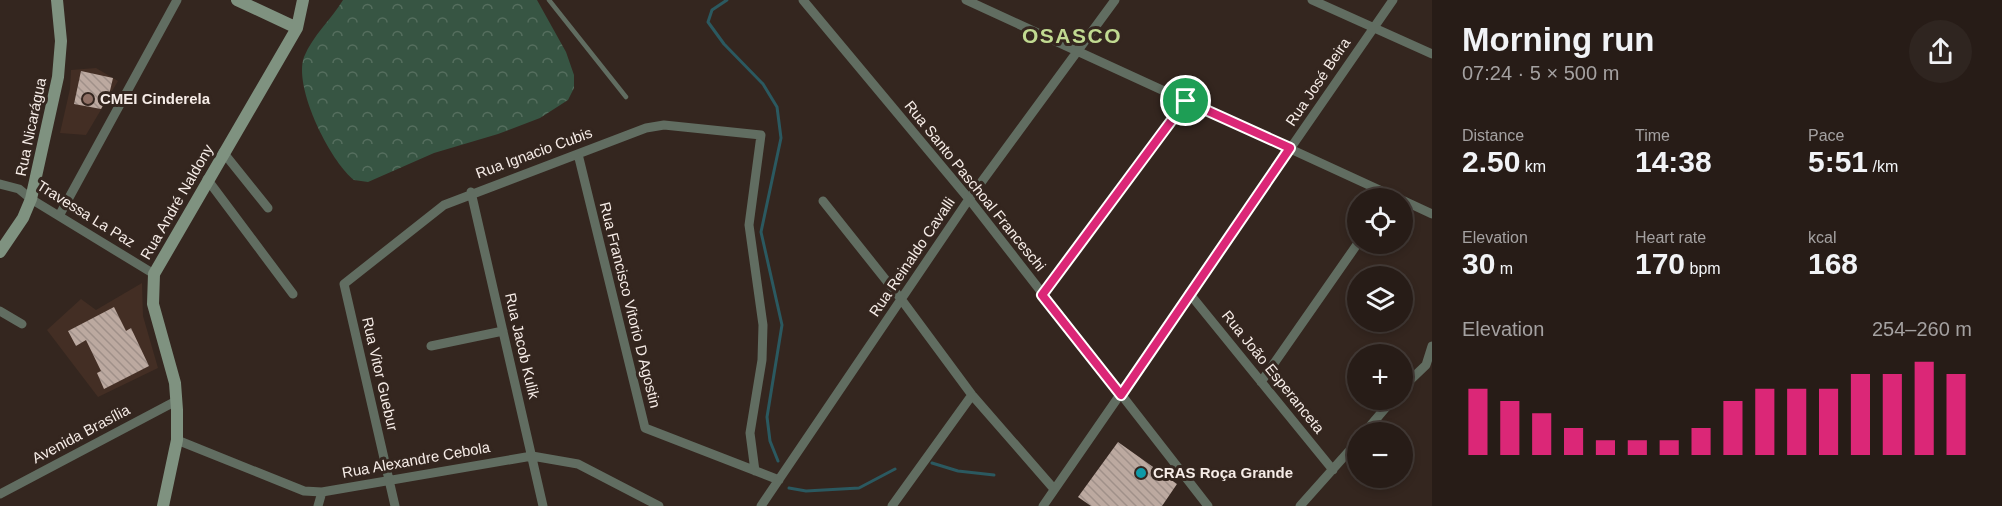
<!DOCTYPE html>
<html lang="en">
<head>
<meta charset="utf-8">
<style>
	:root { --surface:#271c17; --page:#2f2520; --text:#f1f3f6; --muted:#a4a1a1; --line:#433a36; --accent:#db2777 }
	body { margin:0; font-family:Helvetica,sans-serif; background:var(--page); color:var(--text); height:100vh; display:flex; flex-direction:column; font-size:22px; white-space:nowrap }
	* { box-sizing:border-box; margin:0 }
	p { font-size:20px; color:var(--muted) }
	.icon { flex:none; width:33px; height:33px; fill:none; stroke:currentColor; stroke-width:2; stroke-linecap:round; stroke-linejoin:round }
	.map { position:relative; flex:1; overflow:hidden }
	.details { display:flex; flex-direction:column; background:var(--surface); width:570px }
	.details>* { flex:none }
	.controls { position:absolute; left:1347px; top:188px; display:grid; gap:12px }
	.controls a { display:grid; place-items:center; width:66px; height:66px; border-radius:50%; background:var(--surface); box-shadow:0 3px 9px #0003,0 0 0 2px var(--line); font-size:30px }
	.pin { position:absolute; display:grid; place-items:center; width:51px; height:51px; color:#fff; margin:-26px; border:3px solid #fff; border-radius:50%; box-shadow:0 2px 6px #0007 }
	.round { display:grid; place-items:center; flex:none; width:63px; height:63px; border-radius:32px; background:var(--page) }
	.headline { display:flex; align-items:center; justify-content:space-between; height:102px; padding:0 30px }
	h1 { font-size:33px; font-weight:700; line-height:45px }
	.stats { display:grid; grid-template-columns:repeat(3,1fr); gap:9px; height:102px; padding:6px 30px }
	.stats div { display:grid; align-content:center }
	.stats b { font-size:30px; font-weight:700 }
	.stats small { font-size:16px; font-weight:400 }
	.stats p { font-size:16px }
	.chart { height:168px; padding:12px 30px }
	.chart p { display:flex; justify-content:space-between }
	.chart svg { width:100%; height:108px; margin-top:6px; stroke:var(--accent); stroke-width:6 }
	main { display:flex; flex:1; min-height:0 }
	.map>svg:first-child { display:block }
	.built { fill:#432e24 }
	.forest { fill:url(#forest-crowns) }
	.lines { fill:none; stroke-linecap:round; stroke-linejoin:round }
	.stream { stroke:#2b5960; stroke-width:3 }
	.building { fill:url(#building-back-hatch) }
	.lane { stroke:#616d61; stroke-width:4.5 }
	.street { stroke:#616d61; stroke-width:9 }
	.secondary { stroke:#7f9280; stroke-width:12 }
	.route-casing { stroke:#fff; stroke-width:12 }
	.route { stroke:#db2777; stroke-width:8 }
	.education-dot { fill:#8d6e63; stroke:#34261f; stroke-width:2 }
	.culture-dot { fill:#0f9aa8; stroke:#34261f; stroke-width:2 }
	.labels { text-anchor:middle; stroke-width:6; stroke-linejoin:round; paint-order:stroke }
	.street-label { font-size:15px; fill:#f6ece7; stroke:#34261f }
	.poi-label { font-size:15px; font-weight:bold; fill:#f6ece7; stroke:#34261f; text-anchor:start }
	.district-label { font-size:21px; font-weight:bold; letter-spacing:1.5px; fill:#c1da91; stroke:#34261f }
</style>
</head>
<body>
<main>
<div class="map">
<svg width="1432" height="506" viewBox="0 0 1432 506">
	<defs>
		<pattern id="forest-crowns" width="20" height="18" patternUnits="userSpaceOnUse" patternTransform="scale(1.5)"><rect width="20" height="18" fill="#375543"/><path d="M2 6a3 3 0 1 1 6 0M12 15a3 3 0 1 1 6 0" fill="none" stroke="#556e5e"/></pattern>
		<pattern id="building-back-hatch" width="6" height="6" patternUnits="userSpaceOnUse" patternTransform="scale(1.5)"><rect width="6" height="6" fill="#bca9a0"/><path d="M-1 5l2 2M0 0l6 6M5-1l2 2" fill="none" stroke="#a09089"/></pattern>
	</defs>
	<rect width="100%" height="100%" fill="#34261f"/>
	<path class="built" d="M 96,68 L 118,81 L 86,135 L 60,133 L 70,89 L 71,70 Z
		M 142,283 L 143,316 L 158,368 L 98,397 L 47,330 L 81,299 L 96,310 Z"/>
	<path class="forest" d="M 343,0 L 537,0 L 566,52 L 574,75 L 574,88 L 568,100 L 540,118 L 498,134 L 434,153 L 368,182 L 354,180 C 330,161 293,87 304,57 C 313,35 331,20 343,0 Z"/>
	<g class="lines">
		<path class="stream" d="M 727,0 L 712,10 L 708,22 L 724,44 L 763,84 L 777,107 L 781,138 L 761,232 L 782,325 L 767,417 L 770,441 L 778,461
			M 932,463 L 958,471 L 994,475
			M 789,488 L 806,491 L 859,488 L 895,469"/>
	</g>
	<path class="building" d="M 81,71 L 113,78 L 109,95 L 101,109 L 74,104 Z
		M 114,307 L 126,331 L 131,328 L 149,366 L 104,389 L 97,373 L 101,371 L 86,340 L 76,346 L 68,331 Z
		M 1118,442 L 1177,484 L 1162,506 L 1091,506 L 1078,497 Z"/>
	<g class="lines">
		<path class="lane" d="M 549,0 L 626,97"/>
		<path class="street" d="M 803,0 L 969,199 L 1208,506
			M 966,0 L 1397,198
			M 1312,0 L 1432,54
			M 223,152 L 268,208
			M 578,154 L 645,428 L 779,480
			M 207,179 L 293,294
			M 0,184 L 19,189 L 31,199 L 154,274
			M 471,192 L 543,506
			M 1402,200 L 1432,214
			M 823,201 L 901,299 L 972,395 L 1054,489
			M 59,216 L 177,0
			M 1189,293 L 1333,470
			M 1042,295 L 1186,101
			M 0,311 L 22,324
			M 431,346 L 503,331
			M 1261,382 L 1358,243
			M 1402,388 L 1426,365 L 1432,346
			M 1365,432 L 1393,399
			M 177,440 L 304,491 L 322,492 L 532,456 L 578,464 L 659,506
			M 0,494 L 176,401
			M 318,506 L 322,492
			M 395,506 L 344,284 L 444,205 L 646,128 L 664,125 L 761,135 L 749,225 L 763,325 L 762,360 L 750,433 L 755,471
			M 761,506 L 969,199 L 1115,0
			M 892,506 L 972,395
			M 1043,506 L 1393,0
			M 1300,506 L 1358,441"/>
		<path class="secondary" d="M 237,0 L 297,28
			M 0,252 L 23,218 L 31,199 L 58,77 L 61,41 L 57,0
			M 163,506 L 177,440 L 177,410 L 175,383 L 153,304 L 154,274 L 297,28 L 303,0"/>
	</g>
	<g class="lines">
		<g class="route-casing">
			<path id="route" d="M 1186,101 L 1290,148 L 1121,395 L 1042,295 Z"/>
		</g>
		<use href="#route" class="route"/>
	</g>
	<circle class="education-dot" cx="88" cy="99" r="6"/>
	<circle class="culture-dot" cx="1141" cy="473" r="6"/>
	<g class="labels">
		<g class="street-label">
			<text transform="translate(1318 82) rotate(-56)" y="5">Rua José Beira</text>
			<text transform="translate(31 127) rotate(-78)" y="5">Rua Nicarágua</text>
			<text transform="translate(534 153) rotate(-20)" y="5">Rua Ignacio Cubis</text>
			<text transform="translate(975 186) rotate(51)" y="5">Rua Santo Paschoal Franceschi</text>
			<text transform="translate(177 202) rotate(-60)" y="5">Rua André Naldony</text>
			<text transform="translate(86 214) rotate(32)" y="5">Travessa La Paz</text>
			<text transform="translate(912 257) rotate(-56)" y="5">Rua Reinaldo Cavalli</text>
			<text transform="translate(630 305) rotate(76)" y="5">Rua Francisco Vitorio D Agostin</text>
			<text transform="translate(522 346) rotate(77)" y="5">Rua Jacob Kulik</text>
			<text transform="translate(1273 372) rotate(51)" y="5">Rua João Esperanceta</text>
			<text transform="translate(380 374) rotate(77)" y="5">Rua Vitor Guebur</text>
			<text transform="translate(81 434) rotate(-28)" y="5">Avenida Brasília</text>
			<text transform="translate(416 460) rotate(-10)" y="5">Rua Alexandre Cebola</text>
		</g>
		<g class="poi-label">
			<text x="100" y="104">CMEI Cinderela</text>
			<text x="1153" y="478">CRAS Roça Grande</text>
		</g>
		<g class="district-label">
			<text x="1072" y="43">OSASCO</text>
		</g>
	</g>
</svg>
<div class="controls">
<a><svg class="icon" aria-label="locate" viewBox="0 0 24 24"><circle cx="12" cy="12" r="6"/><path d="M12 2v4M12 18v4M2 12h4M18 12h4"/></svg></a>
<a><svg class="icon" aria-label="layers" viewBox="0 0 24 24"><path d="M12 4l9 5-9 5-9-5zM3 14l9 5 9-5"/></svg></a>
<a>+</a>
<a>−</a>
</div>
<div class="pin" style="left:1186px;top:101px;background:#1e9e55"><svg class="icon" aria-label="arrive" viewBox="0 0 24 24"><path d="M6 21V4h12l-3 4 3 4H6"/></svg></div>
</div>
<section class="details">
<div class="headline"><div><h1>Morning run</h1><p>07:24 · 5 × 500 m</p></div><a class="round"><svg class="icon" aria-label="share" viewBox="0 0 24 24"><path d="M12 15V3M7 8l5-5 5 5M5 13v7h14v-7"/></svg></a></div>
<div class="stats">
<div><p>Distance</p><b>2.50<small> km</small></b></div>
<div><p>Time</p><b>14:38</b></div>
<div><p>Pace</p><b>5:51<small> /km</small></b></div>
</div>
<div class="stats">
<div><p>Elevation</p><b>30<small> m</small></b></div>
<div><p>Heart rate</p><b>170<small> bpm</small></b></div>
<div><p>kcal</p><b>168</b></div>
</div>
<div class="chart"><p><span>Elevation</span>254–260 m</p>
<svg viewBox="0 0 160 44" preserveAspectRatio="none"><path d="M5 44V17M15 44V22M25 44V27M35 44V33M45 44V38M55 44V38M65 44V38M75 44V33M85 44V22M95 44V17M105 44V17M115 44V17M125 44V11M135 44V11M145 44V6M155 44V11"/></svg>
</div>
</section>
</main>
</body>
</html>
